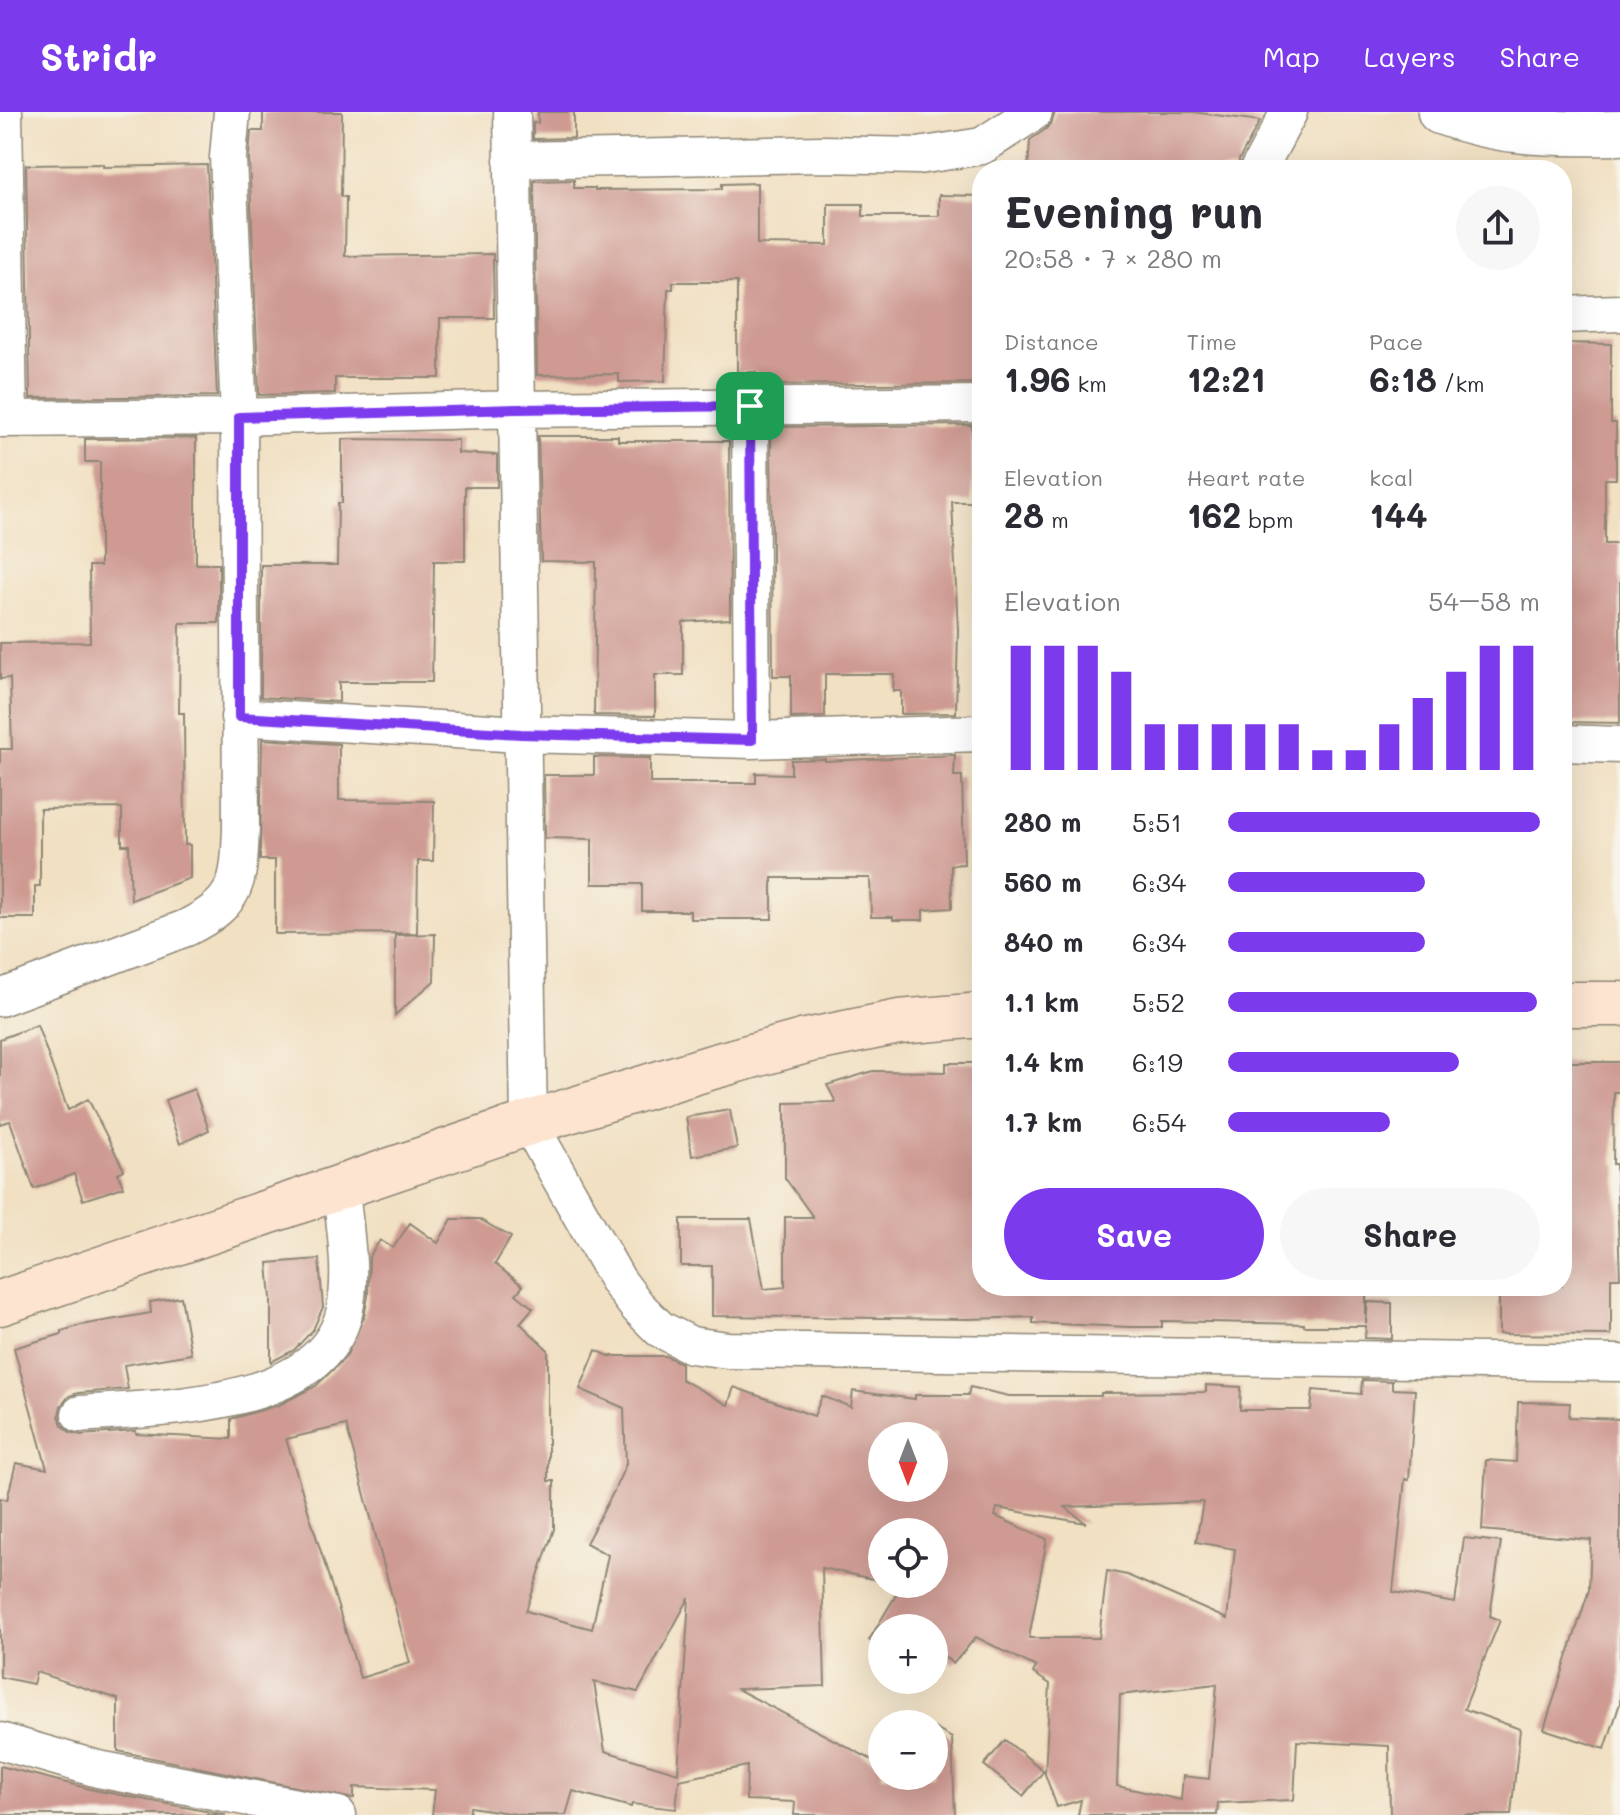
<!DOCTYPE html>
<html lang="en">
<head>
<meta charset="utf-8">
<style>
	:root { --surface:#fff; --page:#f7f7f7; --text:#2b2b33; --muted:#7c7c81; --accent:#7c3aed }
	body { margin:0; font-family:Mali,sans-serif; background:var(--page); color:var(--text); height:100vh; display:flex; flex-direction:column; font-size:30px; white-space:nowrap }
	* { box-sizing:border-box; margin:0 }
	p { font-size:26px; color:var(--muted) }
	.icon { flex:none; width:44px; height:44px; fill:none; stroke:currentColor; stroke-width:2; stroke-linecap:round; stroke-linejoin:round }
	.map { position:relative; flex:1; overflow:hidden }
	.sheet { position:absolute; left:972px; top:48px; width:600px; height:1136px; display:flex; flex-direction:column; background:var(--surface); border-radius:32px; box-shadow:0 8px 32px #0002 }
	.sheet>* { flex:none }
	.needle { width:52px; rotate:180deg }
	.buttons { position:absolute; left:868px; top:1310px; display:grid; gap:16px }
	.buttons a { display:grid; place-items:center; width:80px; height:80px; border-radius:50%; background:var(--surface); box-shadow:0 8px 32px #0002; font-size:40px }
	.pin { position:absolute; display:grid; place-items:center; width:68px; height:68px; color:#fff; margin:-34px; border-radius:16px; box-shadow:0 4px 12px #0006 }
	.round { display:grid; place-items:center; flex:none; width:84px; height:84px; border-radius:42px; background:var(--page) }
	.head { display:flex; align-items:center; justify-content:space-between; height:136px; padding:0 32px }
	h1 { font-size:44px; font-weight:700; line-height:60px }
	.stats { display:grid; grid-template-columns:repeat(3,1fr); gap:12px; height:136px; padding:8px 32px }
	.stats div { display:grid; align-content:center }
	.stats b { font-size:34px; font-weight:700 }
	.stats small { font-size:22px; font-weight:400 }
	.stats p { font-size:22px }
	.chart { height:224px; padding:16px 32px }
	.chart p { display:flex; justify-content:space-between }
	.chart svg { width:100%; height:144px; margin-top:8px; stroke:var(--accent); stroke-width:6 }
	.primary-button { display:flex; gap:16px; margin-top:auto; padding:16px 32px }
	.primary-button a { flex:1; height:92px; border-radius:48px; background:var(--accent); color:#fff; font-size:32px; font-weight:700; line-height:92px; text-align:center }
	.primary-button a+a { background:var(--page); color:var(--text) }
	ul { padding:0 32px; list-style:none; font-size:26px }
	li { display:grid; grid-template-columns:128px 96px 1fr; align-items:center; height:60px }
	li i { height:20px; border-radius:10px; background:var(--accent) }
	header { display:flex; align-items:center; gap:48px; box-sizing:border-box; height:112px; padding:0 40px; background:var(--accent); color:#fff }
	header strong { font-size:38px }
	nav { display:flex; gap:44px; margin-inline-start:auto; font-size:28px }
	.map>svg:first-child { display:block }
	.building { fill:#ce9a92; fill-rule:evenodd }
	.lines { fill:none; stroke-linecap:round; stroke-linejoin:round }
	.minor-casing { stroke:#8e8676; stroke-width:39 }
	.tertiary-casing { stroke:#8e8676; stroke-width:47 }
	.secondary-casing { stroke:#8e8676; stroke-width:47 }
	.minor { stroke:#fff; stroke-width:36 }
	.tertiary { stroke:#fff; stroke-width:44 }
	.secondary { stroke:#fde4d1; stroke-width:44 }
	.route-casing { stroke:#fff; stroke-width:16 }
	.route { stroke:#7c3aed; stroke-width:10 }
</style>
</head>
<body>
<header>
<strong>Stridr</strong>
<nav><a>Map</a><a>Layers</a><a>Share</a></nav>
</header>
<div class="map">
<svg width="1620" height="1703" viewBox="0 0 1620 1703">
	<rect width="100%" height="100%" fill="#f7f3e8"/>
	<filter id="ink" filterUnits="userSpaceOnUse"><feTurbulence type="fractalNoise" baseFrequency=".0125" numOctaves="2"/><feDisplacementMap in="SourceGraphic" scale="16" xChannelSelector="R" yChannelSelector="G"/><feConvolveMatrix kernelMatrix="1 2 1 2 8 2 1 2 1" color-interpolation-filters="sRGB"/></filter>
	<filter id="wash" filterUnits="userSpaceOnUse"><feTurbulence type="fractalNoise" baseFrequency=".006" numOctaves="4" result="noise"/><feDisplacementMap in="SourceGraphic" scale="32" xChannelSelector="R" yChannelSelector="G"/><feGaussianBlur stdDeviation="1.8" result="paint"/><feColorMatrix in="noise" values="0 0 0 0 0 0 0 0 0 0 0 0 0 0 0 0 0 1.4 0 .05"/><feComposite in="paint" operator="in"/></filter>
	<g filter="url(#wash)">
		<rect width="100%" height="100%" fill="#f1e0c2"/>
		<g id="blocks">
			<path class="building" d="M 263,0 L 342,0 L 341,85 L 346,85 L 345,144 L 493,142 L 494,206 L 440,206 L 440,266 L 335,266 L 335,281 L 259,283 L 249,45 L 251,19 L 263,19 Z
				M 538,0 L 574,0 L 574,26 L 533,27 L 533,11 L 538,11 Z
				M 1055,0 L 1193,0 L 1260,9 L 1239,48 L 1237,58 L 1028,58 L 1030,28 L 1046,17 L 1052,10 Z
				M 103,52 L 103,55 L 207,53 L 217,284 L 30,286 L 26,53 Z
				M 574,68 L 574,76 L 595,76 L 595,78 L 722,77 L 722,72 L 757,71 L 757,132 L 828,133 L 828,92 L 863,92 L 863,104 L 939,104 L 939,83 L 982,84 L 982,271 L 756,273 L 756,260 L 737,260 L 737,170 L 673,170 L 673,177 L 668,177 L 665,269 L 619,270 L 619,262 L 537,263 L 534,69 Z
				M 1562,231 L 1611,232 L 1611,311 L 1616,311 L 1616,367 L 1605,367 L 1605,432 L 1620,432 L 1620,611 L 1562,610 Z
				M 972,313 L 972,390 L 952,390 L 958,518 L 956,601 L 901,602 L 901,579 L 893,579 L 894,562 L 825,562 L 825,605 L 791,606 L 791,564 L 773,564 L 771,315 Z
				M 538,324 L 618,324 L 618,329 L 729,329 L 730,507 L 683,510 L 683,563 L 655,563 L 655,604 L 594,603 L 596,450 L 541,449 Z
				M 196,326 L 196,452 L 219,452 L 219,511 L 180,511 L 179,601 L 184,601 L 185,733 L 190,733 L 190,766 L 131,788 L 129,733 L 122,733 L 122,696 L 40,697 L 40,774 L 35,774 L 35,806 L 0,806 L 0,637 L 12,637 L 10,566 L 0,567 L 0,531 L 90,530 L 89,454 L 100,454 L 100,350 L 85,350 L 85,327 Z
				M 342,327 L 458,328 L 458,341 L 497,343 L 497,375 L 465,375 L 465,449 L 434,449 L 432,570 L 339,570 L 339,590 L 261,585 L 261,453 L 337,453 L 338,391 L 342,391 Z
				M 262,627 L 339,632 L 339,688 L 434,689 L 433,749 L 418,749 L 417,821 L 275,822 L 275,748 L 260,748 Z
				M 955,643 L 954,664 L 962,664 L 964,752 L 951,753 L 952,796 L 923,798 L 923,808 L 893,808 L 893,805 L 871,805 L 870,766 L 772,766 L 772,807 L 690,807 L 690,799 L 642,799 L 642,772 L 592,772 L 592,727 L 545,726 L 544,663 L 594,663 L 594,645 L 650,646 L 650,671 L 756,671 L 756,661 L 791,662 L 791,648 L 825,647 L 825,649 Z
				M 435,822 L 434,869 L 395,903 L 395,823 Z
				M 37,913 L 68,998 L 88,987 L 124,1058 L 118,1061 L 123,1075 L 83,1088 L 74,1062 L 34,1077 L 10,1009 L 0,1012 L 0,927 Z
				M 1562,950 L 1620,950 L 1620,980 L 1614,980 L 1613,1052 L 1616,1052 L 1620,1166 L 1611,1166 L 1611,1223 L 1499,1222 L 1499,1174 L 1562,1174 Z
				M 946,951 L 982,951 L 982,1174 L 1366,1174 L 1366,1212 L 1368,1190 L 1392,1191 L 1392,1227 L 1365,1226 L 1366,1214 L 1304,1214 L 1304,1212 L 1162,1209 L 1162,1215 L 1130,1215 L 1033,1211 L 1033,1205 L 968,1207 L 712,1204 L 712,1154 L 681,1154 L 681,1107 L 751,1107 L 764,1177 L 785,1175 L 785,1105 L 813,1105 L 785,1066 L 785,991 L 836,990 L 827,973 L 873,959 L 946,960 Z
				M 194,977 L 209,1018 L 180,1032 L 165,988 Z
				M 730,998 L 737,1036 L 692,1044 L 686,1005 Z
				M 452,1107 L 479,1107 L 511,1125 L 495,1152 L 523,1174 L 516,1182 L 533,1196 L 520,1211 L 548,1238 L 548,1369 L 554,1369 L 554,1417 L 526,1499 L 592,1517 L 608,1443 L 586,1431 L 614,1379 L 626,1352 L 624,1296 L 580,1277 L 596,1238 L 609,1244 L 666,1244 L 681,1251 L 681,1267 L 728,1293 L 734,1275 L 814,1304 L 822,1284 L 851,1295 L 853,1279 L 915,1287 L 915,1283 L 968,1283 L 970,1275 L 1009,1284 L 1101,1284 L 1101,1281 L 1206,1280 L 1206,1273 L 1241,1275 L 1240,1298 L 1311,1298 L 1313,1278 L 1361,1282 L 1362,1268 L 1392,1269 L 1392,1277 L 1415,1278 L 1409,1368 L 1405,1367 L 1393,1480 L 1455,1491 L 1464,1426 L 1501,1430 L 1490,1504 L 1500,1508 L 1464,1597 L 1520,1617 L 1511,1703 L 1390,1703 L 1389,1634 L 1297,1629 L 1294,1688 L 1218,1691 L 1217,1703 L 1078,1703 L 1081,1688 L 1057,1695 L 1045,1662 L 1050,1572 L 1033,1561 L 1036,1555 L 976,1525 L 953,1552 L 934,1535 L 934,1516 L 882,1516 L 882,1535 L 869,1528 L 902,1473 L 897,1472 L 934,1472 L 934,1420 L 882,1420 L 882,1469 L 822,1456 L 825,1574 L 737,1577 L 882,1653 L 882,1664 L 934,1664 L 934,1616 L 952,1626 L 955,1703 L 794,1703 L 795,1690 L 746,1688 L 747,1654 L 679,1668 L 676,1697 L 632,1692 L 631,1695 L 573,1679 L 566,1703 L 522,1703 L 470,1695 L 469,1703 L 432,1703 L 435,1678 L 354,1675 L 354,1686 L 349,1686 L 118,1639 L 118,1587 L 36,1560 L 33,1572 L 0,1565 L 0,1386 L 7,1388 L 16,1351 L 47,1357 L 14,1236 L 62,1222 L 62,1219 L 81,1213 L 151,1201 L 150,1190 L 181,1185 L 191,1242 L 124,1253 L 128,1277 L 78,1281 L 69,1284 L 61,1294 L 59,1303 L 62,1313 L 70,1320 L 81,1323 L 136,1319 L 136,1322 L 231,1327 L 231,1307 L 279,1293 L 316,1274 L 346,1245 L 364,1205 L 368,1184 L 369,1145 L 380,1128 L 393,1136 L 410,1111 L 438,1131 ZM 346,1313 L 410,1551 L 360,1566 L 286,1327 ZM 882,1324 L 934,1324 L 934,1376 L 882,1376 ZM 1203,1390 L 1196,1430 L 1235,1437 L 1227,1507 L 1127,1463 L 1107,1459 L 1099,1526 L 1029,1526 L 1047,1427 L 995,1404 L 997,1396 L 1086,1411 L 1065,1395 ZM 689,1486 L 685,1550 L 678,1661 L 605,1639 L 594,1570 L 638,1580 ZM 1217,1572 L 1209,1667 L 1183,1664 L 1181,1688 L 1117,1674 L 1120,1583 Z
				M 319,1147 L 323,1195 L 313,1218 L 294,1238 L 271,1250 L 271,1187 L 268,1151 Z
				M 1518,1290 L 1570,1291 L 1569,1305 L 1620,1307 L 1620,1591 L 1605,1637 L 1544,1617 L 1589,1478 L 1591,1428 L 1482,1418 L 1486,1348 L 1516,1350 Z
				M 1005,1628 L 1044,1659 L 1023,1684 L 984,1653 Z
				M 0,1654 L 94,1678 L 226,1703 L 0,1703 Z"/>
		</g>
	</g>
	<g filter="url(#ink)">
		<use href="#blocks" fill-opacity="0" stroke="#8e8676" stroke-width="2"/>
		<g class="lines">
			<g class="minor-casing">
				<path id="minor" d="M 4,0 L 9,307
					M 512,0 L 529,1011 L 618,1169 L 637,1194 L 660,1217 L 691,1233 L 728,1238 L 1620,1251
					M 512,48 L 823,42 L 918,44 L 982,34 L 1034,0
					M 1258,58 L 1289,0
					M 1562,203 L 1620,201
					M 750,294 L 752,628
					M 0,307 L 239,305 L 517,297 L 982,292
					M 239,605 L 521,622 L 752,628 L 982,621
					M 1562,631 L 1620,633
					M 0,886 L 186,816 C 239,790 239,770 241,715 L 239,305 L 228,45 L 232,0
					M 80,1302 C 158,1295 325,1298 345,1197 C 353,1159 344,1114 341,1076
					M 0,1629 L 98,1657 L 338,1703"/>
			</g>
			<g class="tertiary-casing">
				<path id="tertiary" d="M 1440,0 C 1502,23 1554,22 1620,21"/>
			</g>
			<g class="secondary-casing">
				<path id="secondary" d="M 1562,892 L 1620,892
					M 0,1191 L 529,1011 L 712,955 L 806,929 L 899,910 L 982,903"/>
			</g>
			<use href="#minor" class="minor"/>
			<use href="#tertiary" class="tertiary"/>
			<use href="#secondary" class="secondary"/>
		</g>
	</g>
	<g class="lines" filter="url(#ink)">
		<g class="route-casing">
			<path id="route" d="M 750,294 L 752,628 L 521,622 L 239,605 L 239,305 L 517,297 Z"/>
		</g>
		<use href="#route" class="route"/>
	</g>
</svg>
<div class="buttons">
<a><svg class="needle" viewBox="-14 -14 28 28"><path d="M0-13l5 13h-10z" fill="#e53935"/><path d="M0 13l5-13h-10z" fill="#7c7c81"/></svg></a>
<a><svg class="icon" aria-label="locate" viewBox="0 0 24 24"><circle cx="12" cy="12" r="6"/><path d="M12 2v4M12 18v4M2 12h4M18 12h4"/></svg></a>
<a>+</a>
<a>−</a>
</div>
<div class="pin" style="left:750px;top:294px;background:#1e9e55"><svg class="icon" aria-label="arrive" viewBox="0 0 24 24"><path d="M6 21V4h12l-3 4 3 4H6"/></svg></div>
<section class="sheet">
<div class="head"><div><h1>Evening run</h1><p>20:58 · 7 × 280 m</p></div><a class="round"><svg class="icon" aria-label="share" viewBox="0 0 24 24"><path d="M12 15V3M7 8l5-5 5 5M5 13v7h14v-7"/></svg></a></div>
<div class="stats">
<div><p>Distance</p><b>1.96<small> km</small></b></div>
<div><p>Time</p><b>12:21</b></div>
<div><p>Pace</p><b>6:18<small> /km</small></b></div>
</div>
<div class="stats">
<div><p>Elevation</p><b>28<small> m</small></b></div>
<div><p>Heart rate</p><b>162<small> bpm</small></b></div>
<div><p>kcal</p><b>144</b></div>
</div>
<div class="chart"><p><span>Elevation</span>54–58 m</p>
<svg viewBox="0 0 160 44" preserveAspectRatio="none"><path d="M5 44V6M15 44V6M25 44V6M35 44V14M45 44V30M55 44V30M65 44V30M75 44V30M85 44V30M95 44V38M105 44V38M115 44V30M125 44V22M135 44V14M145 44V6M155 44V6"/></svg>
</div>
<ul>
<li><b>280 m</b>5:51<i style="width:100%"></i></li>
<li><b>560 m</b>6:34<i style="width:63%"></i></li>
<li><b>840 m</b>6:34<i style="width:63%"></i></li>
<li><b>1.1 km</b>5:52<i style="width:99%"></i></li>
<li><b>1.4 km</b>6:19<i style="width:74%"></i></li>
<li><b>1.7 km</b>6:54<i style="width:52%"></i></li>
</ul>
<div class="primary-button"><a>Save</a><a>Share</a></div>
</section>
</div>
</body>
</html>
